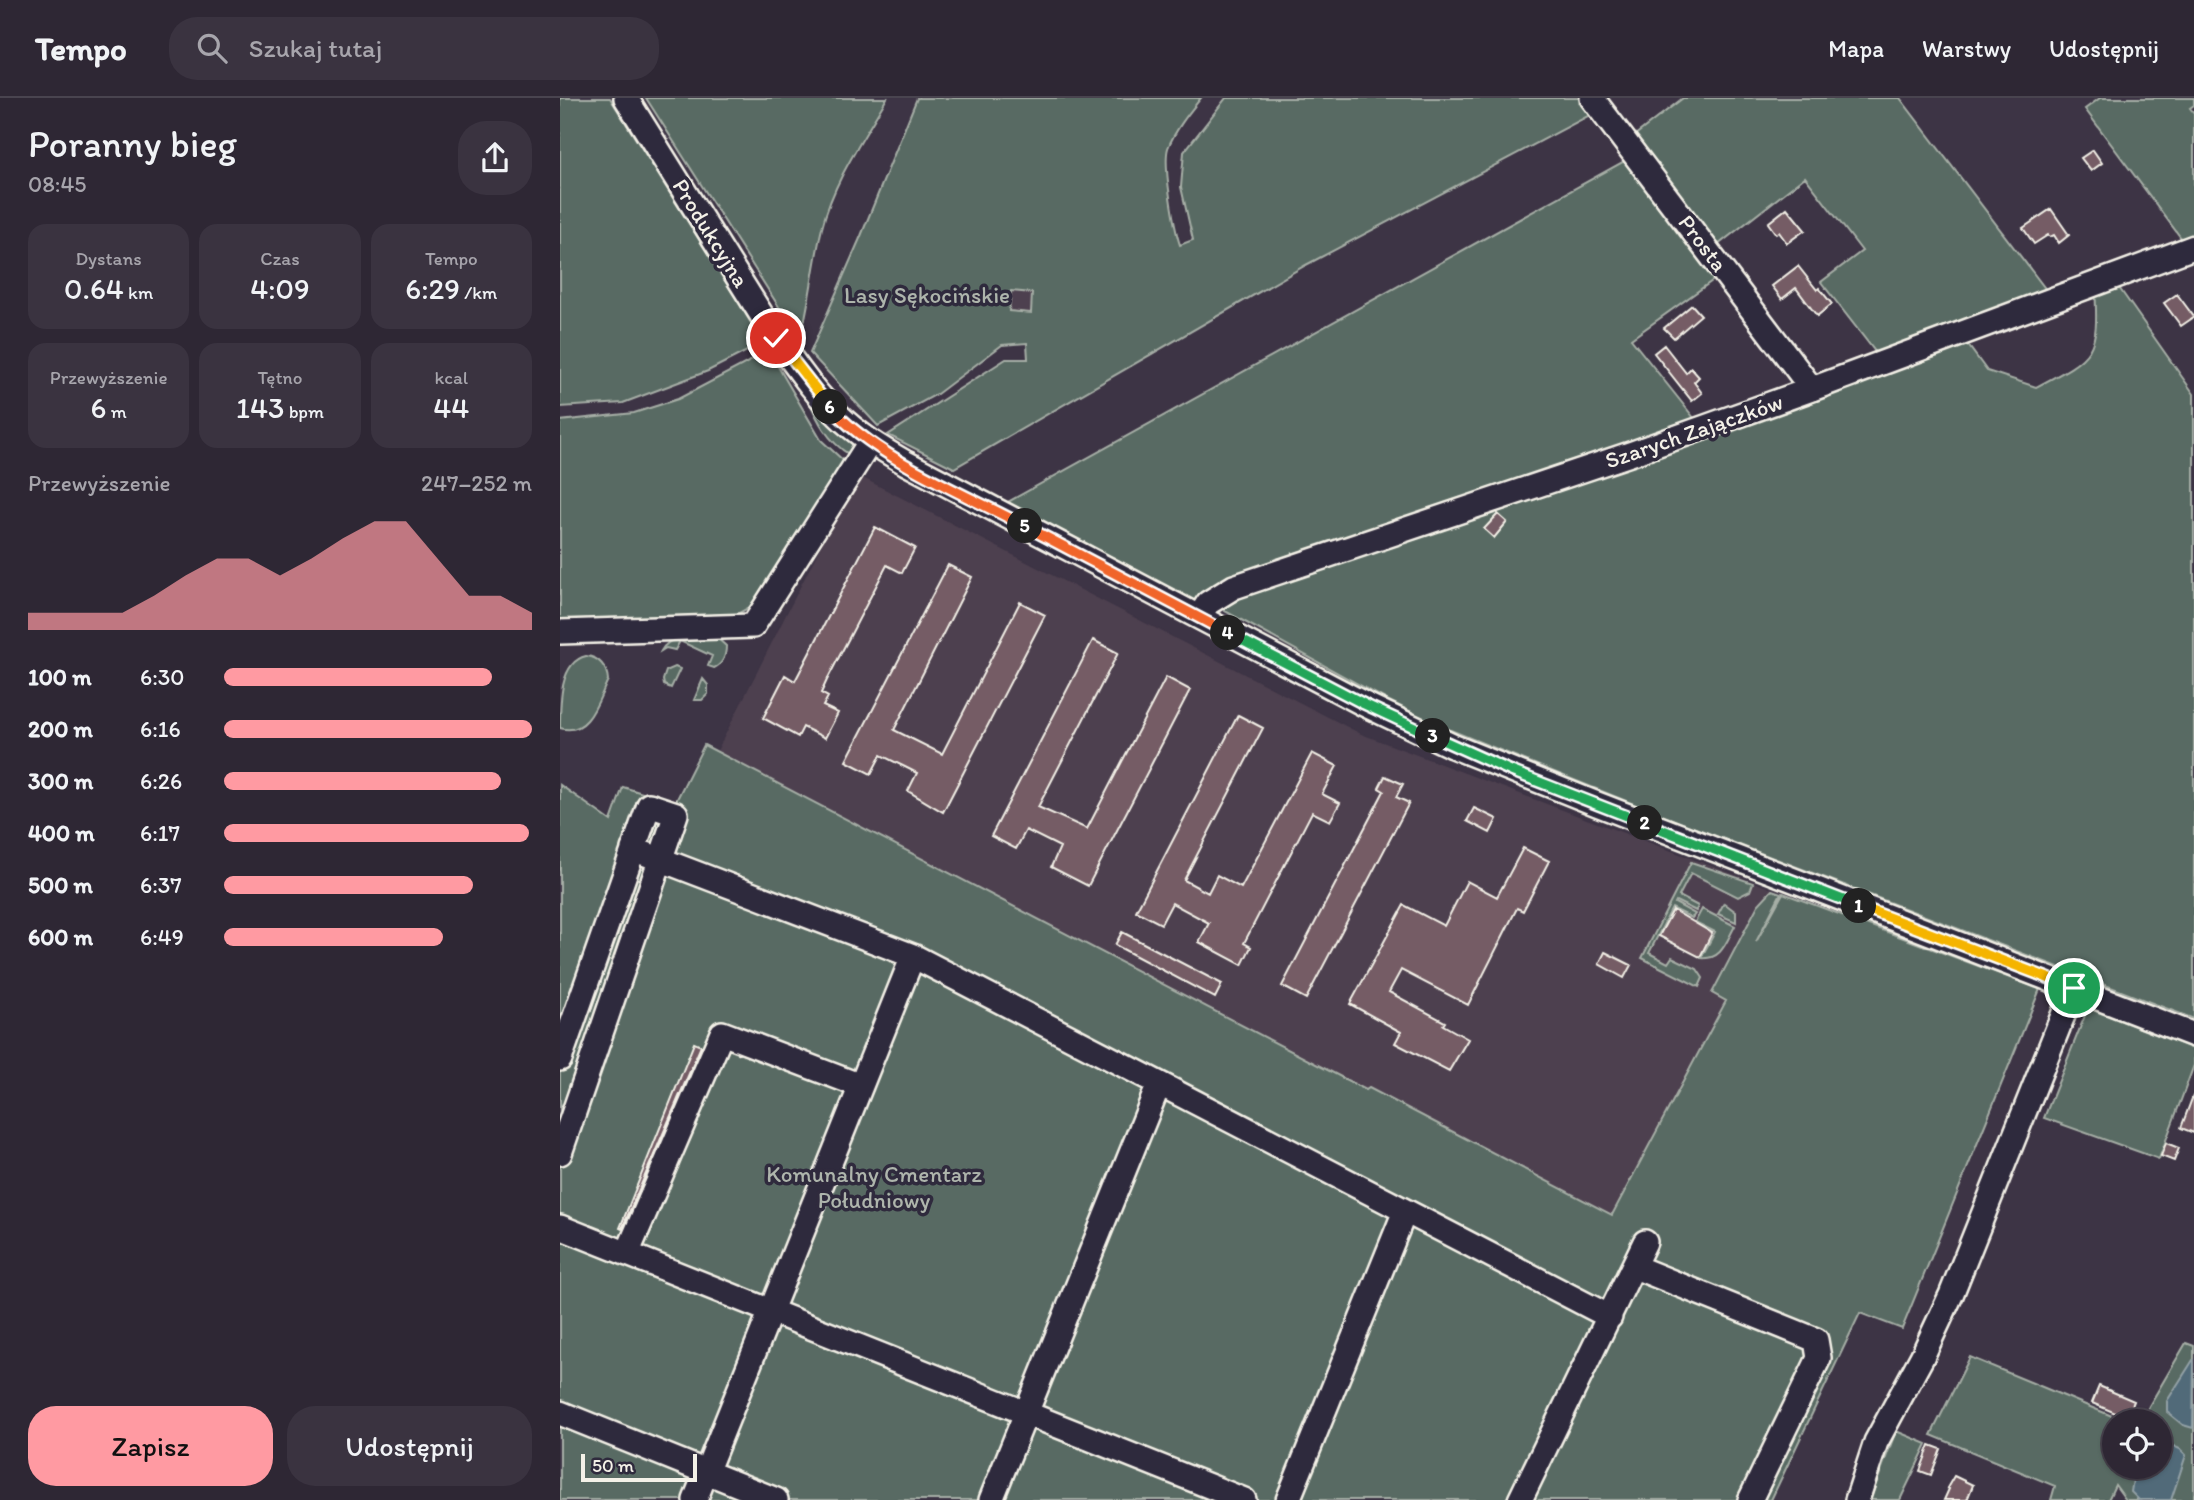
<!DOCTYPE html>
<html lang="pl">
<head>
<meta charset="utf-8">
<style>
	:root { --surface:#2e2734; --page:#3a3340; --text:#f1f3f6; --muted:#a7a5ac; --line:#49444f; --accent:#ff9aa2 }
	body { margin:0; font-family:Itim,sans-serif; background:var(--page); color:var(--text); height:100vh; display:flex; flex-direction:column; font-size:26px; white-space:nowrap }
	* { box-sizing:border-box; margin:0 }
	p { font-size:23px; color:var(--muted) }
	.icon { flex:none; width:38px; height:38px; fill:none; stroke:currentColor; stroke-width:2; stroke-linecap:round; stroke-linejoin:round }
	.map { position:relative; flex:1; overflow:hidden }
	.details { display:flex; flex-direction:column; background:var(--surface); width:560px }
	.details>* { flex:none }
	.fabs { position:absolute; left:1542px; top:1311px; display:grid; gap:14px }
	.fabs a { display:grid; place-items:center; width:70px; height:70px; border-radius:50%; background:var(--surface); box-shadow:0 2px 5px #0004,0 0 0 2px var(--line); font-size:35px }
	.scale { position:absolute; left:21px; bottom:18px; width:116px; box-sizing:border-box; padding-left:7px; border:4px solid #f4f1e8; border-top:0; font-size:19px; line-height:24px; white-space:nowrap; color:#f4f1e8; -webkit-text-stroke:5px #2f2a3d; paint-order:stroke }
	.pin { position:absolute; display:grid; place-items:center; width:60px; height:60px; color:#fff; margin:-30px; border:4px solid #fff; border-radius:50%; box-shadow:0 2px 7px #0007 }
	.km { position:absolute; width:35px; height:35px; margin:-18px; border-radius:50%; background:#222; color:#fff; font-size:19px; line-height:35px; text-align:center }
	.round { display:grid; place-items:center; flex:none; width:74px; height:74px; border-radius:28px; background:var(--page) }
	.headline { display:flex; align-items:center; justify-content:space-between; height:119px; padding:0 28px }
	h1 { font-size:38px; font-weight:600; line-height:52px }
	.metrics { display:grid; grid-template-columns:repeat(3,1fr); gap:10px; height:119px; padding:7px 28px }
	.metrics div { display:grid; align-content:center; border-radius:18px; background:var(--page); text-align:center }
	.metrics b { font-size:30px; font-weight:600 }
	.metrics small { font-size:19px; font-weight:400 }
	.metrics p { font-size:19px }
	.chart { height:196px; padding:14px 28px }
	.chart p { display:flex; justify-content:space-between }
	.chart svg { width:100%; height:126px; margin-top:7px; fill:var(--accent); opacity:.7 }
	.button { display:flex; gap:14px; margin-top:auto; padding:14px 28px }
	.button a { flex:1; height:80px; border-radius:28px; background:var(--accent); color:#111; font-size:28px; font-weight:600; line-height:80px; text-align:center }
	.button a+a { background:var(--page); color:var(--text) }
	ul { padding:0 28px; list-style:none; font-size:23px }
	li { display:grid; grid-template-columns:112px 84px 1fr; align-items:center; height:52px }
	li i { height:18px; border-radius:9px; background:var(--accent) }
	header { display:flex; align-items:center; gap:42px; box-sizing:border-box; height:98px; padding:0 35px; background:var(--surface); border-bottom:2px solid var(--line) }
	header strong { font-size:33px }
	nav { display:flex; gap:38px; margin-inline-start:auto; font-size:24px }
	.search { width:490px; height:63px; background:var(--page); display:flex; align-items:center; gap:18px; box-sizing:border-box; padding:0 24px; border-radius:28px; color:var(--muted); font-size:26px }
	main { display:flex; flex:1; min-height:0 }
	.map>svg:first-child { display:block }
	.built { fill:#4e404f }
	.green { fill:#596b63; stroke:#a6aea6; stroke-width:2; fill-rule:evenodd }
	.water { fill:#516a79; stroke:#92a0a5; stroke-width:2 }
	.building { fill:#745c65; stroke:#f4f1e8; stroke-width:2 }
	.lines { fill:none; stroke-linecap:round; stroke-linejoin:round }
	.minor-casing { stroke:#f4f1e8; stroke-width:28 }
	.minor { stroke:#2f2a3d; stroke-width:23 }
	.split-1-casing { stroke:#fff; stroke-width:14 }
	.split-2-casing { stroke:#fff; stroke-width:14 }
	.split-3-casing { stroke:#fff; stroke-width:14 }
	.split-4-casing { stroke:#fff; stroke-width:14 }
	.split-5-casing { stroke:#fff; stroke-width:14 }
	.split-6-casing { stroke:#fff; stroke-width:14 }
	.split-7-casing { stroke:#fff; stroke-width:14 }
	.split-1 { stroke:#f5b400; stroke-width:9 }
	.split-2 { stroke:#22a559; stroke-width:9 }
	.split-3 { stroke:#22a559; stroke-width:9 }
	.split-4 { stroke:#22a559; stroke-width:9 }
	.split-5 { stroke:#f0652b; stroke-width:9 }
	.split-6 { stroke:#f0652b; stroke-width:9 }
	.split-7 { stroke:#f5b400; stroke-width:9 }
	.labels { text-anchor:middle; stroke-width:7; stroke-linejoin:round; paint-order:stroke }
	.street-label { font-size:23px; fill:#f4f1e8; stroke:#2f2a3d }
	.park-label { font-size:23px; fill:#aeb5ac; stroke:#2f2a3d }
</style>
</head>
<body>
<header>
<strong>Tempo</strong>
<div class="search"><svg class="icon" aria-label="search" viewBox="0 0 24 24"><circle cx="10" cy="10" r="6"/><path d="M15 15l6 6"/></svg>Szukaj tutaj</div>
<nav><a>Mapa</a><a>Warstwy</a><a>Udostępnij</a></nav>
</header>
<main>
<section class="details">
<div class="headline"><div><h1>Poranny bieg</h1><p>08:45</p></div><a class="round"><svg class="icon" aria-label="share" viewBox="0 0 24 24"><path d="M12 15V3M7 8l5-5 5 5M5 13v7h14v-7"/></svg></a></div>
<div class="metrics">
<div><p>Dystans</p><b>0.64<small> km</small></b></div>
<div><p>Czas</p><b>4:09</b></div>
<div><p>Tempo</p><b>6:29<small> /km</small></b></div>
</div>
<div class="metrics">
<div><p>Przewyższenie</p><b>6<small> m</small></b></div>
<div><p>Tętno</p><b>143<small> bpm</small></b></div>
<div><p>kcal</p><b>44</b></div>
</div>
<div class="chart"><p><span>Przewyższenie</span>247–252 m</p>
<svg viewBox="0 0 160 44" preserveAspectRatio="none"><path d="M0 44V38L10 38L20 38L30 38L40 32L50 25L60 19L70 19L80 25L90 19L100 12L110 6L120 6L130 19L140 32L150 32L160 38V44z"/></svg>
</div>
<ul>
<li><b>100 m</b>6:30<i style="width:87%"></i></li>
<li><b>200 m</b>6:16<i style="width:100%"></i></li>
<li><b>300 m</b>6:26<i style="width:90%"></i></li>
<li><b>400 m</b>6:17<i style="width:99%"></i></li>
<li><b>500 m</b>6:37<i style="width:81%"></i></li>
<li><b>600 m</b>6:49<i style="width:71%"></i></li>
</ul>
<div class="button"><a>Zapisz</a><a>Udostępnij</a></div>
</section>
<div class="map">
<svg width="1634" height="1402" viewBox="0 0 1634 1402">
	<rect width="100%" height="100%" fill="#3d3445"/>
	<filter id="ink" filterUnits="userSpaceOnUse"><feTurbulence type="fractalNoise" baseFrequency=".0143" numOctaves="2"/><feDisplacementMap in="SourceGraphic" scale="14" xChannelSelector="R" yChannelSelector="G"/><feConvolveMatrix kernelMatrix="1 2 1 2 8 2 1 2 1" color-interpolation-filters="sRGB"/></filter>
	<g filter="url(#ink)">
		<path class="built" d="M 451,193 L 473,194 L 471,215 L 449,213 Z
			M 297,377 L 801,636 L 1223,795 L 1053,1117 L 809,990 L 807,992 L 157,653 Z"/>
		<path class="green" d="M 0,0 L 50,0 L 201,240 L 195,249 L 148,273 L 63,305 L 0,309 Z
			M 86,0 L 327,0 C 303,41 273,84 262,130 C 253,167 250,205 240,242 Z
			M 357,0 L 641,0 C 629,15 615,32 608,50 C 603,67 614,129 620,147 L 633,142 L 621,89 L 624,54 L 666,0 L 1020,0 L 1032,16 L 746,167 L 394,370 L 328,337 L 446,261 L 468,261 L 467,245 L 442,247 L 377,296 L 318,328 L 250,255 L 301,138 ZM 451,193 L 472,195 L 471,215 L 449,213 Z
			M 1123,0 L 1340,0 L 1490,197 L 1320,260 L 1261,184 L 1302,153 L 1245,79 L 1154,150 L 1070,41 Z
			M 1540,0 L 1634,0 L 1634,7 L 1630,10 L 1634,15 L 1634,145 L 1627,148 L 1525,11 Z
			M 1068,61 L 1159,178 L 1071,241 L 1138,325 L 642,502 L 633,503 L 618,496 L 446,405 Z
			M 1555,184 L 1634,296 L 1634,921 L 1091,713 L 878,627 L 825,601 L 665,513 L 663,507 L 678,494 L 1405,243 L 1427,273 L 1476,289 C 1535,258 1539,256 1535,189 Z
			M 209,253 L 261,342 L 286,365 L 190,509 L 170,520 L 0,526 L 0,323 L 74,315 L 118,301 Z
			M 247,298 L 292,344 L 293,354 L 290,357 C 267,343 257,322 247,298 Z
			M 156,539 L 166,548 C 166,557 163,566 154,570 L 148,568 L 152,558 L 120,543 L 115,552 L 106,550 L 101,553 C 111,534 138,540 156,539 Z
			M 26,558 C 39,559 47,569 48,582 C 38,602 29,639 0,630 C 0,604 0,564 26,558 Z
			M 115,569 L 120,571 L 111,590 L 104,587 L 103,582 L 106,573 Z
			M 143,581 L 148,587 L 148,596 L 142,602 L 134,602 Z
			M 144,647 L 806,992 L 809,990 L 1052,1117 L 1166,903 L 1152,895 L 1198,807 L 1212,792 L 1221,795 L 1196,844 L 1223,795 L 1480,891 L 1342,1231 L 1300,1215 L 1211,1402 L 0,1402 L 0,687 L 51,723 L 63,689 L 115,705 Z
			M 1131,764 L 1193,785 L 1190,793 L 1178,799 L 1131,775 L 1119,798 L 1138,808 L 1136,813 L 1116,803 L 1115,805 L 1135,816 L 1132,820 L 1112,810 L 1089,855 L 1108,865 L 1112,859 L 1137,871 L 1143,880 L 1139,889 L 1082,860 Z
			M 1164,805 L 1176,814 L 1176,824 L 1158,816 Z
			M 1142,811 L 1175,828 C 1166,844 1162,862 1141,860 L 1155,834 L 1135,824 Z
			M 1528,910 L 1634,951 L 1634,967 L 1599,1061 L 1484,1020 Z
			M 1626,1245 L 1634,1248 L 1634,1402 L 1566,1402 L 1555,1387 L 1548,1402 L 1491,1402 L 1495,1388 L 1371,1337 L 1410,1259 L 1564,1323 L 1554,1323 L 1554,1368 L 1600,1368 L 1600,1323 L 1582,1323 L 1589,1308 Z
			M 1336,1333 L 1367,1346 L 1340,1402 L 1310,1402 Z"/>
		<path class="water" d="M 1633,1262 L 1634,1262 L 1633,1330 L 1623,1327 L 1607,1314 L 1607,1303 Z
			M 1600,1342 L 1620,1351 L 1626,1357 L 1611,1402 L 1579,1402 L 1571,1394 L 1575,1369 L 1600,1368 Z"/>
		<path class="building" d="M 1533,52 L 1542,65 L 1531,73 L 1521,60 Z
			M 1227,110 L 1245,132 L 1227,145 L 1219,134 L 1216,136 L 1208,125 Z
			M 1491,111 L 1509,137 L 1499,145 L 1494,137 L 1490,139 L 1488,137 L 1474,146 L 1463,130 Z
			M 1238,168 L 1257,192 L 1259,190 L 1272,206 L 1257,218 L 1236,190 L 1222,201 L 1212,188 Z
			M 1617,196 L 1634,219 L 1621,228 L 1604,205 Z
			M 1132,207 L 1141,217 L 1114,240 L 1104,230 Z
			M 1104,247 L 1126,275 L 1131,270 L 1139,279 L 1134,284 L 1142,295 L 1132,303 L 1094,255 Z
			M 938,416 L 947,424 L 934,440 L 924,431 Z
			M 315,429 L 355,450 L 342,475 L 327,467 L 267,582 L 261,595 L 268,599 L 263,608 L 278,615 L 265,640 L 243,629 L 238,639 L 203,620 L 225,577 L 235,583 Z
			M 388,467 L 412,479 L 334,632 L 382,656 L 460,504 L 485,517 L 383,714 L 348,693 L 357,675 L 321,657 L 311,676 L 286,663 Z
			M 533,542 L 558,555 L 478,709 L 527,731 L 606,579 L 630,592 L 528,788 L 491,769 L 500,749 L 466,732 L 456,751 L 431,738 Z
			M 678,617 L 703,630 L 624,782 L 648,795 L 657,777 L 681,790 L 752,655 L 777,668 L 762,696 L 780,705 L 770,723 L 752,714 L 684,845 L 691,849 L 682,867 L 639,844 L 649,825 L 612,805 L 601,826 L 576,813 Z
			M 825,678 L 843,686 L 836,699 L 849,705 L 746,901 L 722,888 L 824,693 L 819,690 Z
			M 914,710 L 937,721 L 930,735 L 907,723 Z
			M 963,750 L 989,763 L 963,813 L 957,810 L 908,907 L 841,872 L 829,894 L 885,924 L 883,927 L 908,941 L 889,973 L 835,945 L 841,934 L 790,906 L 844,807 L 884,828 L 907,783 L 937,799 Z
			M 1113,812 L 1152,835 L 1140,859 L 1099,838 Z
			M 562,834 L 662,886 L 655,900 L 555,847 Z
			M 1045,854 L 1071,867 L 1064,880 L 1039,866 Z
			M 134,945 L 141,948 L 62,1131 L 60,1130 Z
			M 1633,998 L 1634,998 L 1634,1035 L 1621,1030 Z
			M 1606,1045 L 1619,1050 L 1614,1063 L 1601,1058 Z
			M 1539,1288 L 1574,1303 L 1567,1320 L 1532,1305 Z
			M 1370,1347 L 1381,1351 L 1371,1377 L 1360,1373 Z
			M 1394,1378 L 1413,1387 L 1407,1402 L 1384,1402 L 1389,1391 L 1387,1390 Z"/>
		<g class="lines">
			<g class="minor-casing">
				<path id="minor" d="M 66,0 L 216,240 C 235,266 254,295 278,317 C 298,337 322,351 346,365 L 804,606 L 892,648 L 1037,706 L 1634,937
					M 1032,0 L 1252,291
					M 639,519 L 648,505 L 674,489 L 1073,355 L 1252,291 L 1634,149
					M 0,534 L 193,528 L 310,344
					M 73,751 L 353,858 L 1050,1219
					M 0,961 L 89,707 L 116,716 L 0,1055
					M 0,1129 L 684,1402
					M 67,1156 L 162,935 L 301,988
					M 1075,1169 L 1256,1242 L 1259,1260 L 1190,1402
					M 0,1315 L 216,1402
					M 135,1402 L 353,858
					M 431,1402 L 599,986
					M 728,1402 L 845,1113
					M 960,1402 L 1085,1144
					M 1297,1402 L 1316,1344 L 1362,1259 L 1391,1197 L 1514,890"/>
			</g>
			<use href="#minor" class="minor"/>
		</g>
	</g>
	<g class="lines" filter="url(#ink)">
		<g class="split-1-casing">
			<path id="split-1" d="M 1299,808 L 1514,890"/>
		</g>
		<g class="split-2-casing">
			<path id="split-2" d="M 1085,725 L 1299,808"/>
		</g>
		<g class="split-3-casing">
			<path id="split-3" d="M 873,638 L 951,673 L 1085,725"/>
		</g>
		<g class="split-4-casing">
			<path id="split-4" d="M 668,535 L 804,606 L 873,638"/>
		</g>
		<g class="split-5-casing">
			<path id="split-5" d="M 465,428 L 668,535"/>
		</g>
		<g class="split-6-casing">
			<path id="split-6" d="M 270,309 C 317,361 403,395 465,428"/>
		</g>
		<g class="split-7-casing">
			<path id="split-7" d="M 216,240 L 270,309"/>
		</g>
		<use href="#split-1" class="split-1"/>
		<use href="#split-2" class="split-2"/>
		<use href="#split-3" class="split-3"/>
		<use href="#split-4" class="split-4"/>
		<use href="#split-5" class="split-5"/>
		<use href="#split-6" class="split-6"/>
		<use href="#split-7" class="split-7"/>
	</g>
	<g class="labels">
		<g class="street-label">
			<text transform="translate(151 135) rotate(58)" y="8">Produkcyjna</text>
			<text transform="translate(1143 145) rotate(53)" y="8">Prosta</text>
			<text transform="translate(1134 333) rotate(-19)" y="8">Szarych Zajączków</text>
		</g>
		<g class="park-label">
			<text x="367" y="205">Lasy Sękocińskie</text>
			<text x="314" y="1084">Komunalny Cmentarz<tspan x="314" dy="26">Południowy</tspan></text>
		</g>
	</g>
</svg>
<div class="fabs">
<a><svg class="icon" aria-label="locate" viewBox="0 0 24 24"><circle cx="12" cy="12" r="6"/><path d="M12 2v4M12 18v4M2 12h4M18 12h4"/></svg></a>
</div>
<div class="scale">50 m</div>
<div class="pin" style="left:1514px;top:890px;background:#1e9e55"><svg class="icon" aria-label="arrive" viewBox="0 0 24 24"><path d="M6 21V4h12l-3 4 3 4H6"/></svg></div>
<div class="pin" style="left:216px;top:240px;background:#d93025"><svg class="icon" aria-label="check" viewBox="0 0 24 24"><path d="M5 12l5 5 9-10"/></svg></div>
<b class="km" style="left:1299px;top:808px">1</b>
<b class="km" style="left:1085px;top:725px">2</b>
<b class="km" style="left:873px;top:638px">3</b>
<b class="km" style="left:668px;top:535px">4</b>
<b class="km" style="left:465px;top:428px">5</b>
<b class="km" style="left:270px;top:309px">6</b>
</div>
</main>
</body>
</html>
